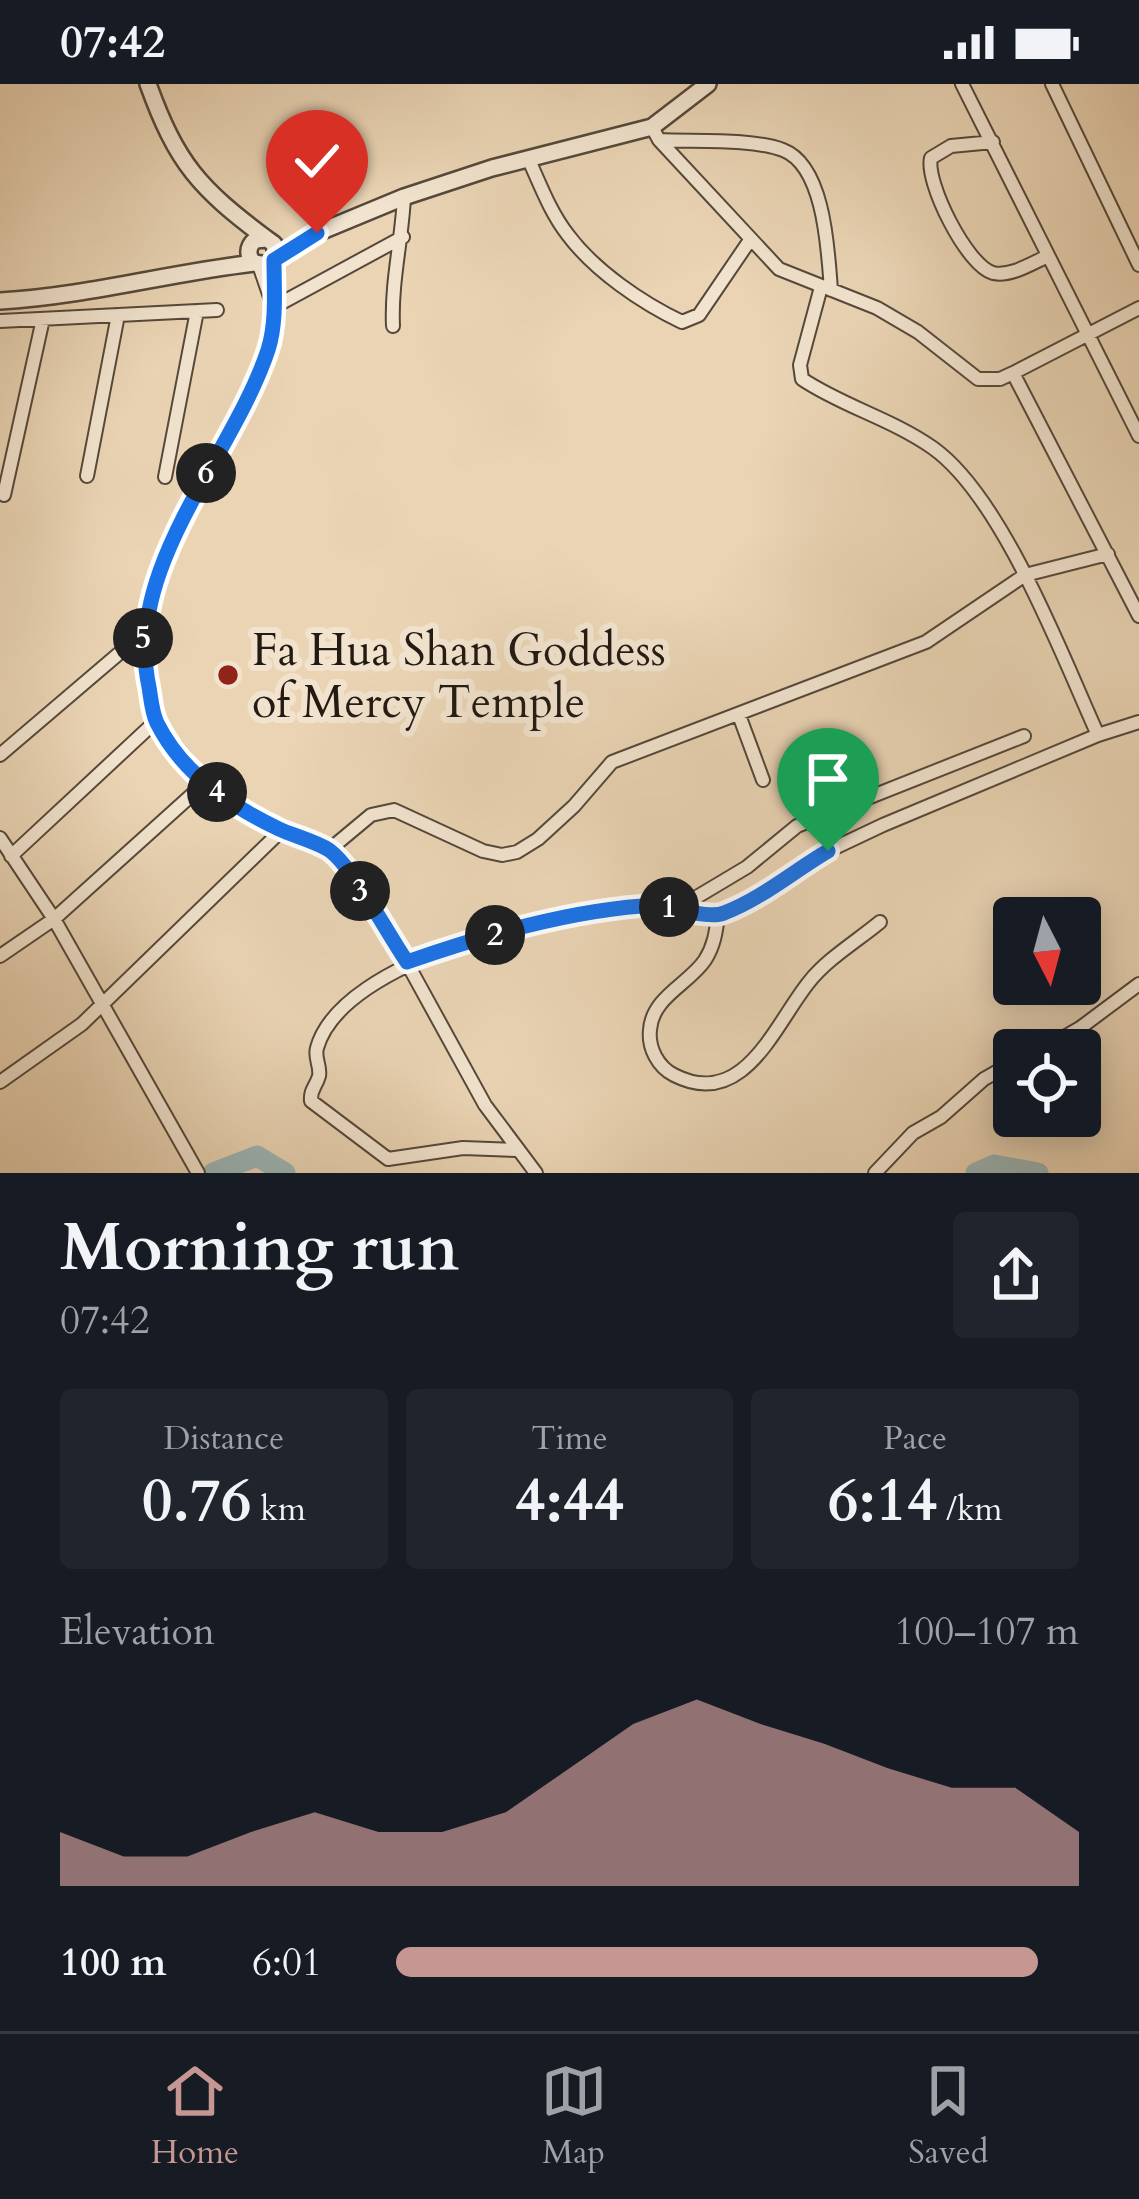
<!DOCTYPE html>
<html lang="en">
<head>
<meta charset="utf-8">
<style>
	:root { --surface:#171b24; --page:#20242c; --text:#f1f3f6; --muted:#9ea1a6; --line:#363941; --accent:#c59692 }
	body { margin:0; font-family:Cardo,serif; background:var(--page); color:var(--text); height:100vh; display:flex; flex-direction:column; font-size:45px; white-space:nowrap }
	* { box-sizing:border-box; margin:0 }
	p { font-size:39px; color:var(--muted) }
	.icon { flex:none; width:66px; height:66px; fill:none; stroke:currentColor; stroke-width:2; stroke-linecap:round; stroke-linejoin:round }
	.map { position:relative; height:1089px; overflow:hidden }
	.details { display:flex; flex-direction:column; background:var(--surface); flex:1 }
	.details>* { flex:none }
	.needle { width:78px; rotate:174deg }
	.buttons { position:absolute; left:993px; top:813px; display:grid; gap:24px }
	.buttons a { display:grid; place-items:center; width:108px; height:108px; border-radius:12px; background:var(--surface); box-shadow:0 6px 30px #0003; font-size:60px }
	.pin { position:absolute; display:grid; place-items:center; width:102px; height:102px; color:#fff; margin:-123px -51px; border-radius:50% 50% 50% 0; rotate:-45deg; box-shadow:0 0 12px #0007 }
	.pin .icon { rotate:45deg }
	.km { position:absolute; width:60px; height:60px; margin:-30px; border-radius:50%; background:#222; color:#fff; font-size:33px; line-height:60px; text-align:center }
	.round { display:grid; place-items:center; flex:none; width:126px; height:126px; border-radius:12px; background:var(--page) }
	.headline { display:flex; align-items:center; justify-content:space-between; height:204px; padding:0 60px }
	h1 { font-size:66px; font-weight:700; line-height:90px }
	.metrics { display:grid; grid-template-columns:repeat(3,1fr); gap:18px; height:204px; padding:12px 60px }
	.metrics div { display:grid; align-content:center; border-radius:12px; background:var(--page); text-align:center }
	.metrics b { font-size:60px; font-weight:700 }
	.metrics small { font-size:33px; font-weight:400 }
	.metrics p { font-size:33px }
	.chart { height:336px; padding:24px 60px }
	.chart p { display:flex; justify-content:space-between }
	.chart svg { width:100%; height:216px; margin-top:12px; fill:var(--accent); opacity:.7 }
	ul { padding:0 60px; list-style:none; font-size:39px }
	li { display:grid; grid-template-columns:192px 144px 1fr; align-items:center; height:90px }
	li i { height:30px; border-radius:15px; background:var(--accent) }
	.status { display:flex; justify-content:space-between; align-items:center; height:84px; padding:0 60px; background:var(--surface); direction:ltr }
	.status svg { height:33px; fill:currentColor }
	.menu { display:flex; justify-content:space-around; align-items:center; height:168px; border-top:3px solid var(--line); background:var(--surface); font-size:33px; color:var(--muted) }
	.menu a { display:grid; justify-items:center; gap:6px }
	.menu .current { color:var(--accent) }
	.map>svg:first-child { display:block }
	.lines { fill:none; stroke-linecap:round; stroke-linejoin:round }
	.river { stroke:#9bb6b6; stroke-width:21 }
	.minor-casing { stroke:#55483a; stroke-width:16 }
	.tertiary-casing { stroke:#55483a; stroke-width:20 }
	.minor { stroke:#f1e3ce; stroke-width:12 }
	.tertiary { stroke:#f1e3ce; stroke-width:15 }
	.route-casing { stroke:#fff; stroke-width:24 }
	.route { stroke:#1a73e8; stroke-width:15 }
	.poi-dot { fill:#8f2418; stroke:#f1e3ce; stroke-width:4.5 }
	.labels { text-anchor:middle; stroke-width:12; stroke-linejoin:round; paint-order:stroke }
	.poi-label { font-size:45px; fill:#231a12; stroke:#f1e3ce; text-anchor:start }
</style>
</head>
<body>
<div class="status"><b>07:42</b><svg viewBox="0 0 49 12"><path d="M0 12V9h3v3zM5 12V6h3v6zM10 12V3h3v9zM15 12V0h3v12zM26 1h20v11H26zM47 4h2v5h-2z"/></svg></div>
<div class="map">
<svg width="1139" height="1089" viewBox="0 0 1139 1089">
	<rect width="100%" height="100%" fill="#ead4b4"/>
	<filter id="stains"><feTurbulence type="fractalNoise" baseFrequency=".00167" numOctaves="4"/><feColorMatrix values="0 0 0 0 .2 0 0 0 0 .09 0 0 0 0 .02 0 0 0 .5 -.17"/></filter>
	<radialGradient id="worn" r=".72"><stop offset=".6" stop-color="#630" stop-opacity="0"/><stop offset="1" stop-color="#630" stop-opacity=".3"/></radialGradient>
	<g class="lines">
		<path class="river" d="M 213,1089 L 257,1072 L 285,1089
			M 976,1089 L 994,1081 L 1038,1089"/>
		<g class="minor-casing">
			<path id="minor" d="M 962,0 L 1139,352
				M 1052,0 L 1139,181
				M 652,43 L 659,56 L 779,185 L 877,224 L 918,248 L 978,295 L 1000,295 L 1013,289 L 1139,224
				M 659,56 C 694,58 751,54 783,66 C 825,82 828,168 831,206
				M 993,58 L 951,62 L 931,74 C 925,98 967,182 993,189 C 1011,193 1032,179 1048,172
				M 528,74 C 540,100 550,128 568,151 C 595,187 642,219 682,238 L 699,231 L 750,156
				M 274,175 L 273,241 L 257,296 L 209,381 L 151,514 L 144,568 L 156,637 L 205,699 L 240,726 L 329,766 L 351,791 L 407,879 L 485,1021 L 536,1089
				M 259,181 L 271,216
				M 821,203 L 800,281 L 802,295 C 842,322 892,335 933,364 C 1003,414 1062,572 1098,651
				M 274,223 L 403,153
				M 0,237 L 217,226
				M 393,242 C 391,198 402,156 404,113
				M 1013,289 L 1139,532
				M 87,392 L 118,231
				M 165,393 L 197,227
				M 4,411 L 43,235
				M 739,631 L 763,696
				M 0,671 L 143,549
				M 0,754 L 54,835 L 198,1089
				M 329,766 L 371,731 L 394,726 L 483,767 L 502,771 L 517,768 L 538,755 L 574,722 L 612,678 L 926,558 L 1025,491 L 1108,470
				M 11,772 L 156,637
				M 680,823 L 747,783 L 797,742 L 1024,652
				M 718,832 L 745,820 L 828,767 L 883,741 L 1098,651 L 1139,638
				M 0,872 L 54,835 L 205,699
				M 1042,966 L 1080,944 L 1139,900
				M 0,998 L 82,940 L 282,746
				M 516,1066 L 463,1064 L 388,1075 L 311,1017 C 310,1005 316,1003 319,992 C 321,982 314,974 317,964 C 342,874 563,825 645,821 C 670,820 694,826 718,832 C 716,848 714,862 705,876 C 689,900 652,913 650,946 C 648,964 658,983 674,991 C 744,1027 775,940 809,898 C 827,875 857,857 880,838
				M 875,1089 L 913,1049 L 941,1033 L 984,995 L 1014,978"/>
		</g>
		<g class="tertiary-casing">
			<path id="tertiary" d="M 148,0 C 177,80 199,104 267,155
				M 276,172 L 274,160 L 267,155 L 255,156 C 247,163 247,172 254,179 L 268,181 L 276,172 L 317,149 L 404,113 L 492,84 L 652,43 L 708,0
				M 0,217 C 86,212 169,189 254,179"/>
		</g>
		<use href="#minor" class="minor"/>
		<use href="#tertiary" class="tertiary"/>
	</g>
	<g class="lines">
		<g class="route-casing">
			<path id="route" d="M 317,149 L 274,176 C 274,205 277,238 268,266 C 232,374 123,483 149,603 C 151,615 152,629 157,639 C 182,689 230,722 279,745 C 294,752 315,757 329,766 C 353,783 388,851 407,878 C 481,852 563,828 642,822 C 666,820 707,836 724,829 C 761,815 794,787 828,767"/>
		</g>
		<use href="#route" class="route"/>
	</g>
	<circle class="poi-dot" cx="228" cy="591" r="12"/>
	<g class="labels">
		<g class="poi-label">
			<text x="252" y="581">Fa Hua Shan Goddess<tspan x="252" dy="52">of Mercy Temple</tspan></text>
		</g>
	</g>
	<rect width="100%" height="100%" filter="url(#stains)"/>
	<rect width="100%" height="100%" fill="url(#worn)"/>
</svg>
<div class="buttons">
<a><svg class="needle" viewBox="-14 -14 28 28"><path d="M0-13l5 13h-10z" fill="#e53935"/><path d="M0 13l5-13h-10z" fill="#9ea1a6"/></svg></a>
<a><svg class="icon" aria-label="locate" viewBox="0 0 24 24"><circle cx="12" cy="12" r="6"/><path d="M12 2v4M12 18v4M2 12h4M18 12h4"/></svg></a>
</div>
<div class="pin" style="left:828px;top:767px;background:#1e9e55"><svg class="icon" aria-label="arrive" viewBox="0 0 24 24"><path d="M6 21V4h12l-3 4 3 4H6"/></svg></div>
<div class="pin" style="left:317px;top:149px;background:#d93025"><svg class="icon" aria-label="check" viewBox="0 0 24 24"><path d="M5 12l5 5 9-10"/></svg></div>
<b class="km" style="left:669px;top:823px">1</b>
<b class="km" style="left:495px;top:851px">2</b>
<b class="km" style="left:360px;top:807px">3</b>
<b class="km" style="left:217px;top:708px">4</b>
<b class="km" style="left:143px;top:554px">5</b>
<b class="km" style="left:206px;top:389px">6</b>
</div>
<section class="details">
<div class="headline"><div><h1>Morning run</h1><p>07:42</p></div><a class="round"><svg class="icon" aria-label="share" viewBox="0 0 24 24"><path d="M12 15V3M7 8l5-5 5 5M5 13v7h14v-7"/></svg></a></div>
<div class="metrics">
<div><p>Distance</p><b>0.76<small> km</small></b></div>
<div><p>Time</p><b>4:44</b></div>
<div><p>Pace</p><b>6:14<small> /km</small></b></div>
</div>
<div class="chart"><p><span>Elevation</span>100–107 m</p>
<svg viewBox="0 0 160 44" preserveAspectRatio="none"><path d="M0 44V33L10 38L20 38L30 33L40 29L50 33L60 33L70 29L80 20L90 11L100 6L110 11L120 15L130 20L140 24L150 24L160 33V44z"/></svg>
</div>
<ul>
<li><b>100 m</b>6:01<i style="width:94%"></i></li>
</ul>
</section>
<nav class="menu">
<a class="current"><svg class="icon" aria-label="home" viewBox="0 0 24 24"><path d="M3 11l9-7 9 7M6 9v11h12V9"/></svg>Home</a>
<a><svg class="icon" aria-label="map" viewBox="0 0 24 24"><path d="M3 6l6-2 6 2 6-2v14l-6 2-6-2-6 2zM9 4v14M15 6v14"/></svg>Map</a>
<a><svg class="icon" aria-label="saved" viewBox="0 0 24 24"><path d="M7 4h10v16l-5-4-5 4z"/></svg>Saved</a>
</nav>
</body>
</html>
